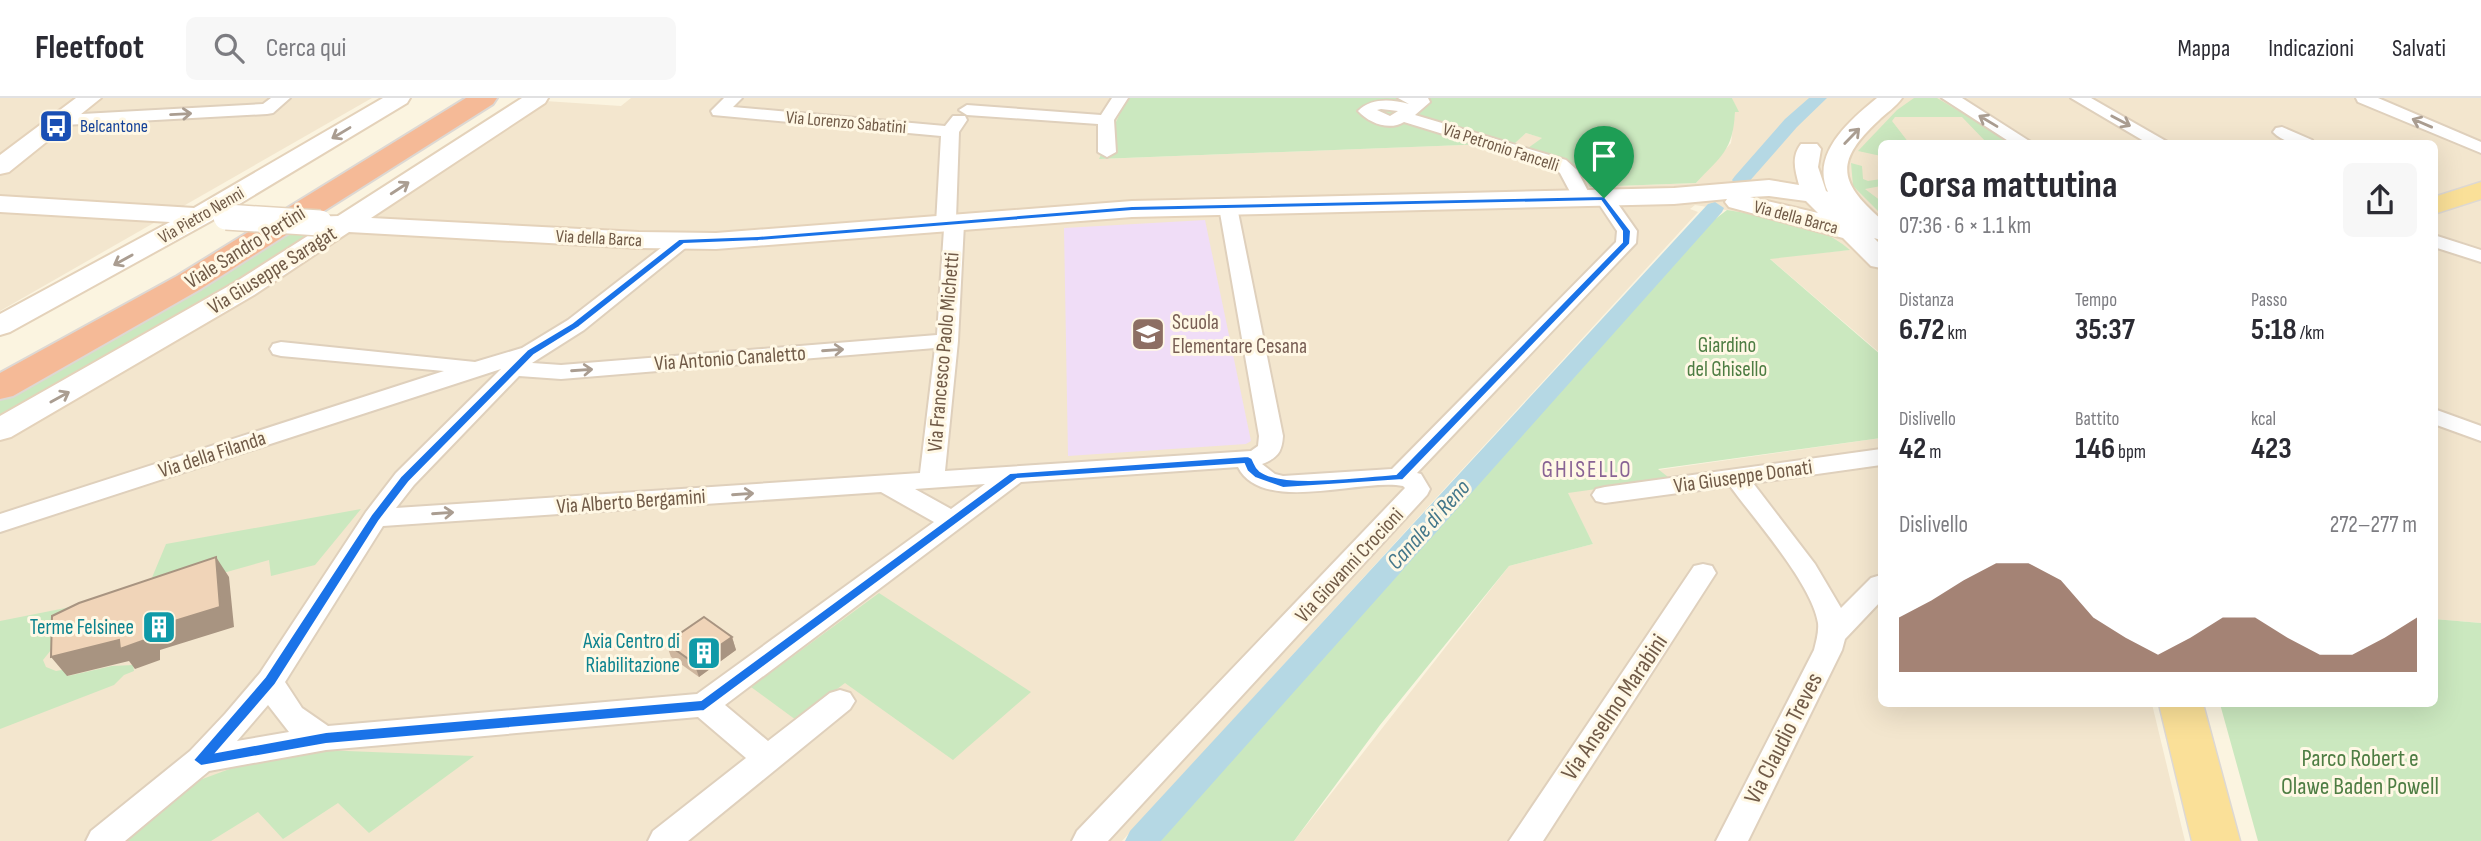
<!DOCTYPE html>
<html lang="it">
<head>
<meta charset="utf-8">
<style>
	:root { --surface:#fff; --page:#f7f7f7; --text:#2b2b33; --muted:#7c7c81; --line:#e1e1e2; --accent:#7e4f3c }
	body { margin:0; font-family:"Sofia Sans Condensed",sans-serif; background:var(--page); color:var(--text); height:100vh; display:flex; flex-direction:column; font-size:26px; white-space:nowrap }
	* { box-sizing:border-box; margin:0 }
	p { font-size:23px; color:var(--muted) }
	.icon { flex:none; width:38px; height:38px; fill:none; stroke:currentColor; stroke-width:2; stroke-linecap:round; stroke-linejoin:round }
	.map { position:relative; flex:1; overflow:hidden }
	.drawer { position:absolute; left:1878px; top:42px; width:560px; height:567px; display:flex; flex-direction:column; background:var(--surface); border-radius:10px; box-shadow:0 7px 28px #0002 }
	.drawer>* { flex:none }
	.pin { position:absolute; display:grid; place-items:center; width:60px; height:60px; color:#fff; margin:-72px -30px; border-radius:50% 50% 50% 0; rotate:-45deg; box-shadow:0 0 7px #0007 }
	.pin .icon { rotate:45deg }
	.round { display:grid; place-items:center; flex:none; width:74px; height:74px; border-radius:10px; background:var(--page) }
	.summary { display:flex; align-items:center; justify-content:space-between; height:119px; padding:0 21px }
	h1 { font-size:38px; font-weight:700; line-height:52px }
	.figures { display:grid; grid-template-columns:repeat(3,1fr); gap:10px; height:119px; padding:7px 21px }
	.figures div { display:grid; align-content:center }
	.figures b { font-size:30px; font-weight:700 }
	.figures small { font-size:19px; font-weight:400 }
	.figures p { font-size:19px }
	.chart { height:196px; padding:14px 21px }
	.chart p { display:flex; justify-content:space-between }
	.chart svg { width:100%; height:126px; margin-top:7px; fill:var(--accent); opacity:.7 }
	header { display:flex; align-items:center; gap:42px; box-sizing:border-box; height:98px; padding:0 35px; background:var(--surface); border-bottom:2px solid var(--line) }
	header strong { font-size:33px }
	nav { display:flex; gap:38px; margin-inline-start:auto; font-size:24px }
	.search { width:490px; height:63px; background:var(--page); display:flex; align-items:center; gap:18px; box-sizing:border-box; padding:0 24px; border-radius:10px; color:var(--muted); font-size:26px }
	.map>svg:first-child { display:block }
	.residential { fill:#f3e6ce }
	.education { fill:#f0ddf7 }
	.green { fill:#cbe8bf }
	.lines { fill:none; stroke-linecap:round; stroke-linejoin:round }
	.canal { fill:#b5d8e4; fill-rule:evenodd }
	.street-casing { stroke:#dfd0bc; stroke-width:4 }
	.secondary-casing { stroke:#e4d2ba; stroke-width:4 }
	.primary-casing { stroke:#ddd8d3; stroke-width:3 }
	.highway-casing { stroke:#ddd8d3; stroke-width:4 }
	.street { fill:#fff; fill-rule:evenodd }
	.secondary { fill:#fff; fill-rule:evenodd }
	.primary { fill:#fae098; fill-rule:evenodd }
	.highway { fill:#f5ba97; fill-rule:evenodd }
	.secondary-bridge-casing { stroke:#e4d2ba; stroke-width:28; stroke-linecap:butt }
	.secondary-bridge { stroke:#fff; stroke-width:25 }
	.wall { fill:#ceb69e }
	.shaded-wall { fill:#a89481 }
	.building { fill:#f0d4b8; stroke:#a89481; stroke-width:2 }
	.oneway { stroke:#aa9d91 }
	.route { fill:#1a73e8; stroke:#fff; stroke-width:2; fill-rule:evenodd }
	.labels { text-anchor:middle; stroke-width:6; stroke-linejoin:round; paint-order:stroke }
	.far-street-label { font-size:18px; fill:#715b48; stroke:#fff8e5 }
	.far-transit-label { font-size:18px; fill:#164399; stroke:#fff8e5; text-anchor:start }
	.street-label { font-size:21px; fill:#715b48; stroke:#fff8e5 }
	.education-label { font-size:21px; fill:#785e54; stroke:#fff8e5; text-anchor:start }
	.park-label { font-size:21px; fill:#4e7d43; stroke:#fff8e5 }
	.culture-label { font-size:21px; fill:#0d838f; stroke:#fff8e5; text-anchor:end }
	.neighbourhood-label { font-size:23px; letter-spacing:2px; fill:#896395; stroke:#fff8e5 }
	.water-label { font-size:23px; font-style:italic; fill:#45788b; stroke:#fff8e5 }
	.near-street-label { font-size:24px; fill:#715b48; stroke:#fff8e5 }
	.near-park-label { font-size:24px; fill:#4e7d43; stroke:#fff8e5 }
</style>
</head>
<body>
<header>
<strong>Fleetfoot</strong>
<div class="search"><svg class="icon" aria-label="search" viewBox="0 0 24 24"><circle cx="10" cy="10" r="6"/><path d="M15 15l6 6"/></svg>Cerca qui</div>
<nav><a>Mappa</a><a>Indicazioni</a><a>Salvati</a></nav>
</header>
<div class="map">
<svg width="2481" height="743" viewBox="0 0 2481 743">
	<rect width="100%" height="100%" fill="#fbf4e0"/>
	<path class="residential" d="M 0,0 L 372,0 L 0,213 Z
		M 631,0 L 1127,0 L 1100,61 L 1514,45 L 1526,35 L 1543,40 L 1529,50 L 1555,56 L 1574,66 L 1580,71 L 1591,89 L 1696,85 L 1731,45 L 1735,14 L 1738,14 L 1732,0 L 2481,0 L 2481,525 L 2434,521 L 2434,46 L 1881,46 L 1881,256 L 1769,160 L 1849,152 L 1769,119 L 1695,107 L 1690,111 L 1698,114 L 1122,743 L 0,743 L 0,341 L 545,3 L 621,8 Z
		M 1881,340 L 1881,606 L 2152,606 L 2185,743 L 1294,743 L 1509,468 L 1593,446 L 1567,395 L 1658,372 Z"/>
	<path class="education" d="M 1205,122 L 1251,343 L 1246,346 L 1068,358 L 1064,130 Z"/>
	<path class="green" d="M 1127,0 L 1732,0 L 1739,14 L 1735,14 C 1733,53 1721,58 1696,85 L 1590,89 C 1577,62 1556,57 1528,50 L 1542,40 L 1526,35 L 1515,45 L 1099,61 Z
		M 1914,0 L 1937,0 L 2013,45 L 1987,45 L 1962,19 L 1895,19 L 1892,23 L 1909,45 L 1881,46 L 1881,58 L 1858,53 L 1897,12 Z
		M 1851,65 L 1862,68 L 1863,81 L 1868,83 L 1881,81 L 1881,88 L 1865,91 L 1881,103 L 1881,116 L 1853,88 Z
		M 1727,112 C 1768,119 1818,124 1850,152 L 1770,161 L 1881,257 L 1881,340 L 1658,371 L 1668,379 L 1667,381 L 1568,395 L 1593,446 L 1509,468 L 1380,627 L 1294,743 L 1156,743 L 1578,267 L 1710,125 Z
		M 286,136 L 316,138 L 0,326 L 0,302 L 67,266 Z
		M 361,411 L 315,467 L 271,478 L 269,462 L 149,496 L 51,552 L 43,562 L 46,569 L 56,573 L 67,571 L 68,578 L 112,568 L 133,567 L 134,573 L 124,577 L 114,587 L 0,631 L 0,523 L 146,494 L 166,446 Z
		M 879,495 L 1031,594 L 953,662 L 845,585 L 796,622 L 751,589 Z
		M 2434,521 L 2481,525 L 2481,743 L 2258,743 L 2220,606 L 2434,606 Z
		M 321,652 L 474,658 L 369,735 L 338,705 L 283,741 L 258,714 L 211,743 L 121,743 L 197,683 L 265,658 Z"/>
	<g class="lines">
		<path class="canal" d="M 1809,0 L 1827,0 L 1797,29 L 1747,86 L 1735,86 L 1732,82 L 1735,78 L 1785,21 Z
			M 1715,104 L 1724,110 L 1722,114 L 1161,743 L 1125,743 L 1130,733 L 1708,106 Z"/>
		<g class="street-casing">
			<path id="street" d="M 271,0 L 290,0 L 273,15 L 267,16 L 64,27 L 56,22 L 64,17 L 263,6 Z
				M 724,0 L 742,0 L 733,9 L 945,28 L 953,18 L 965,18 L 967,22 L 959,34 L 956,121 L 964,126 L 958,243 L 945,373 L 1251,353 L 1258,348 L 1259,338 L 1219,109 L 1221,105 L 1235,105 L 1237,109 L 1283,338 C 1282,355 1277,360 1262,366 L 1275,376 L 1283,378 L 1392,371 L 1616,144 L 1617,133 L 1595,100 L 1597,96 L 1611,96 L 1637,133 L 1636,145 L 1417,375 L 1421,376 L 1430,391 L 1427,397 L 1108,743 L 1072,743 L 1077,733 L 1405,390 L 1403,388 C 1361,380 1262,417 1238,369 L 1021,384 L 725,607 L 768,643 L 830,595 L 840,592 L 850,595 L 855,603 L 850,611 L 688,743 L 648,743 L 653,733 L 746,660 L 698,619 L 326,652 L 209,673 L 125,743 L 86,743 L 91,733 L 190,653 L 225,616 L 260,575 L 366,414 L 396,375 L 501,271 L 0,434 L 0,416 L 444,273 L 281,258 L 273,256 L 270,251 L 273,246 L 281,244 L 475,264 L 522,250 L 568,222 L 675,139 L 682,137 L 692,143 L 689,147 L 584,232 L 532,265 L 561,267 L 937,237 L 944,131 L 936,126 L 941,38 L 713,17 L 711,13 ZM 935,250 L 920,375 L 396,410 L 414,387 L 519,278 L 561,281 ZM 985,386 L 951,411 L 915,391 ZM 881,394 L 934,424 L 697,596 L 328,628 L 302,610 L 285,584 L 383,428 ZM 268,607 L 289,634 L 237,643 Z
				M 1112,0 L 1128,0 L 1114,22 L 1116,54 L 1107,59 L 1098,54 L 1098,26 L 967,17 L 959,12 L 967,7 L 1101,17 Z
				M 1398,0 L 1428,0 L 1430,4 L 1415,17 L 1566,62 L 1577,72 L 1592,101 L 1583,107 L 1576,105 L 1560,75 L 1554,70 L 1404,24 C 1389,33 1369,25 1358,13 C 1371,0 1390,1 1409,6 ZM 1381,11 L 1398,13 L 1390,18 L 1377,12 Z
				M 1942,0 L 1962,0 L 2034,46 L 2013,46 Z
				M 2071,0 L 2091,0 L 2171,46 L 2149,46 Z
				M 2356,0 L 2378,0 L 2481,44 L 2481,55 L 2358,4 Z
				M 2282,29 L 2312,42 L 2314,46 C 2299,46 2285,46 2273,34 L 2276,30 Z
				M 2434,137 L 2481,152 L 2481,164 L 2434,149 Z
				M 2434,311 L 2481,328 L 2481,343 L 2434,326 Z
				M 1881,351 L 1881,367 L 1753,385 L 1815,466 L 1841,510 L 1871,480 L 1881,477 L 1881,503 L 1845,541 L 1842,552 L 1748,743 L 1716,743 L 1814,552 C 1816,544 1819,534 1818,525 C 1812,486 1754,421 1730,388 L 1605,405 L 1596,403 L 1592,397 L 1596,391 L 1605,389 Z
				M 1703,466 L 1712,468 L 1716,475 L 1543,743 L 1509,743 L 1694,468 Z"/>
		</g>
		<g class="secondary-casing">
			<path id="secondary" d="M 76,0 L 101,0 L 9,74 L 0,76 L 0,57 Z
				M 383,0 L 410,0 L 407,5 L 211,123 L 10,234 L 0,237 L 0,216 L 170,124 L 0,114 L 0,98 L 194,110 Z
				M 522,0 L 548,0 L 545,5 L 371,120 L 639,134 L 716,135 L 1132,103 L 1674,90 L 1769,82 L 1799,87 C 1795,72 1791,59 1801,46 L 1817,46 L 1821,51 L 1818,69 L 1826,93 L 1828,94 C 1810,56 1850,22 1877,0 L 1902,0 C 1896,9 1886,15 1878,23 C 1835,63 1838,84 1881,121 L 1881,142 L 1874,140 L 1881,147 L 1881,170 L 1871,168 L 1843,140 L 1729,109 L 1725,104 L 1727,101 L 1674,106 L 1132,119 L 716,151 L 639,150 L 349,134 L 254,197 L 11,339 L 0,342 L 0,318 L 234,185 L 317,132 L 311,131 L 307,125 L 311,119 L 338,118 ZM 1769,98 L 1806,103 L 1818,115 L 1750,99 Z"/>
		</g>
		<g class="primary-casing">
			<path id="primary" d="M 2481,84 L 2481,101 L 2434,116 L 2434,99 Z
				M 2159,606 L 2203,606 L 2240,743 L 2192,743 Z"/>
		</g>
		<g class="highway-casing">
			<path id="highway" d="M 466,0 L 497,0 L 493,6 L 199,192 L 13,298 L 0,301 L 0,275 L 177,178 Z"/>
		</g>
		<use href="#street" class="street"/>
		<use href="#secondary" class="secondary"/>
		<use href="#primary" class="primary"/>
		<use href="#highway" class="highway"/>
		<g class="secondary-bridge-casing">
			<path id="secondary-bridge" d="M 226,119 L 320,125"/>
		</g>
		<use href="#secondary-bridge" class="secondary-bridge"/>
	</g>
	<path class="wall" d="M 732,539 L 736,552 L 699,579 L 671,559 L 666,545 Z"/>
	<path class="shaded-wall" d="M 216,459 L 229,479 L 234,529 L 160,552 L 160,562 L 135,571 L 129,563 L 67,578 L 51,559 Z
		M 732,539 L 736,552 L 699,579 L 694,565 Z"/>
	<path class="building" d="M 216,459 L 220,509 L 145,532 L 145,542 L 120,551 L 119,542 L 51,559 L 52,518 L 79,505 Z
		M 704,519 L 732,539 L 694,565 L 666,545 Z"/>
	<defs><path id="oneway-shaft" d="M-6 0H5M1.5-3L5.5 0L1.5 3" fill="none" stroke-width="1.6" stroke-linecap="round" stroke-linejoin="round" transform="scale(1.75)"/></defs>
	<g class="oneway">
		<use href="#oneway-shaft" transform="translate(181 16) rotate(-3)"/>
		<use href="#oneway-shaft" transform="translate(1988 23) rotate(-149)"/>
		<use href="#oneway-shaft" transform="translate(2121 23) rotate(28)"/>
		<use href="#oneway-shaft" transform="translate(2422 25) rotate(-157)"/>
		<use href="#oneway-shaft" transform="translate(341 35) rotate(149)"/>
		<use href="#oneway-shaft" transform="translate(1852 38) rotate(-46)"/>
		<use href="#oneway-shaft" transform="translate(400 90) rotate(-33)"/>
		<use href="#oneway-shaft" transform="translate(123 162) rotate(151)"/>
		<use href="#oneway-shaft" transform="translate(833 252) rotate(-4)"/>
		<use href="#oneway-shaft" transform="translate(582 272) rotate(-4)"/>
		<use href="#oneway-shaft" transform="translate(60 299) rotate(-29)"/>
		<use href="#oneway-shaft" transform="translate(743 396) rotate(-4)"/>
		<use href="#oneway-shaft" transform="translate(443 415) rotate(-4)"/>
	</g>
	<path class="route" d="M 1604,98 L 1631,133 L 1630,146 L 1403,382 L 1283,390 L 1255,380 L 1247,373 L 1244,366 L 1017,381 L 704,613 L 326,646 L 201,668 L 193,662 L 265,579 L 371,417 L 401,378 L 527,252 L 572,225 L 679,141 L 758,138 L 1132,108 ZM 1601,103 L 1622,133 L 1622,144 L 1396,376 C 1365,378 1283,390 1260,373 C 1255,369 1255,365 1252,360 L 1248,358 L 1010,375 L 701,602 L 326,634 L 217,654 L 275,587 L 379,423 L 409,384 L 534,257 L 579,229 L 684,146 L 758,143 L 1132,113 Z"/>
	<defs>
		<g id="bus-square" transform="scale(1.75)"><rect x="-9" y="-9" width="18" height="18" rx="4" fill="#1a4fb4" stroke="#fff8e5"/><path d="M-5-6H5V4H4V6H2V4H-2V6H-4V4H-5ZM-3.5-4V0h7V-4ZM-3.5 1.2v1.5H-2V1.2ZM2 1.2v1.5H3.5V1.2Z" fill="#fff"/></g>
		<g id="school-square" transform="scale(1.75)"><rect x="-9" y="-9" width="18" height="18" rx="4" fill="#8d6e63" stroke="#fff8e5"/><path d="M0-5L7-2L0 1L-7-2ZM-4 1L0 2.5L4 1V4Q0 6-4 4Z" fill="#fff"/></g>
		<g id="building-square" transform="scale(1.75)"><rect x="-9" y="-9" width="18" height="18" rx="4" fill="#0f9aa8" stroke="#fff8e5"/><path d="M-4-6H4V6H1V3H-1V6H-4ZM-2.5-4.3h1.7v1.8h-1.7ZM.8-4.3h1.7v1.8H.8ZM-2.5-1h1.7V.8h-1.7ZM.8-1h1.7V.8H.8Z" fill="#fff"/></g>
	</defs>
	<g fill-rule="evenodd">
		<use href="#bus-square" x="56" y="28"/>
		<use href="#school-square" x="1148" y="236"/>
		<use href="#building-square" x="159" y="529"/>
		<use href="#building-square" x="704" y="555"/>
	</g>
	<g class="labels">
		<g class="far-street-label">
			<text transform="translate(846 24) rotate(5)" y="6">Via Lorenzo Sabatini</text>
			<text transform="translate(1501 49) rotate(18)" y="6">Via Petronio Fancelli</text>
			<text transform="translate(201 117) rotate(-30)" y="6">Via Pietro Nenni</text>
			<text transform="translate(1796 119) rotate(15)" y="6">Via della Barca</text>
			<text transform="translate(599 140) rotate(3)" y="6">Via della Barca</text>
		</g>
		<g class="far-transit-label">
			<text x="80" y="34">Belcantone</text>
		</g>
		<g class="street-label">
			<text transform="translate(245 149) rotate(-32)" y="7">Viale Sandro Pertini</text>
			<text transform="translate(272 172) rotate(-32)" y="7">Via Giuseppe Saragat</text>
			<text transform="translate(943 254) rotate(-85)" y="7">Via Francesco Paolo Michetti</text>
			<text transform="translate(730 260) rotate(-4)" y="7">Via Antonio Canaletto</text>
			<text transform="translate(212 356) rotate(-18)" y="7">Via della Filanda</text>
			<text transform="translate(1743 378) rotate(-8)" y="7">Via Giuseppe Donati</text>
			<text transform="translate(631 403) rotate(-4)" y="7">Via Alberto Bergamini</text>
			<text transform="translate(1349 467) rotate(-47)" y="7">Via Giovanni Crocioni</text>
		</g>
		<g class="education-label">
			<text x="1172" y="231">Scuola<tspan x="1172" dy="24">Elementare Cesana</tspan></text>
		</g>
		<g class="park-label">
			<text x="1727" y="254">Giardino<tspan x="1727" dy="24">del Ghisello</tspan></text>
		</g>
		<g class="culture-label">
			<text x="134" y="536">Terme Felsinee</text>
			<text x="680" y="550">Axia Centro di<tspan x="680" dy="24">Riabilitazione</tspan></text>
		</g>
		<g class="neighbourhood-label">
			<text x="1587" y="379">GHISELLO</text>
		</g>
		<g class="water-label">
			<text transform="translate(1428 426) rotate(-48)" y="8">Canale di Reno</text>
		</g>
		<g class="near-street-label">
			<text transform="translate(1614 609) rotate(-56)" y="8">Via Anselmo Marabini</text>
			<text transform="translate(1783 640) rotate(-63)" y="8">Via Claudio Treves</text>
		</g>
		<g class="near-park-label">
			<text x="2360" y="668">Parco Robert e<tspan x="2360" dy="28">Olawe Baden Powell</tspan></text>
		</g>
	</g>
</svg>
<div class="pin" style="left:1604px;top:100px;background:#1e9e55"><svg class="icon" aria-label="arrive" viewBox="0 0 24 24"><path d="M6 21V4h12l-3 4 3 4H6"/></svg></div>
<section class="drawer">
<div class="summary"><div><h1>Corsa mattutina</h1><p>07:36 · 6 × 1.1 km</p></div><a class="round"><svg class="icon" aria-label="share" viewBox="0 0 24 24"><path d="M12 15V3M7 8l5-5 5 5M5 13v7h14v-7"/></svg></a></div>
<div class="figures">
<div><p>Distanza</p><b>6.72<small> km</small></b></div>
<div><p>Tempo</p><b>35:37</b></div>
<div><p>Passo</p><b>5:18<small> /km</small></b></div>
</div>
<div class="figures">
<div><p>Dislivello</p><b>42<small> m</small></b></div>
<div><p>Battito</p><b>146<small> bpm</small></b></div>
<div><p>kcal</p><b>423</b></div>
</div>
<div class="chart"><p><span>Dislivello</span>272–277 m</p>
<svg viewBox="0 0 160 44" preserveAspectRatio="none"><path d="M0 44V25L10 19L20 12L30 6L40 6L50 12L60 25L70 32L80 38L90 32L100 25L110 25L120 32L130 38L140 38L150 32L160 25V44z"/></svg>
</div>
</section>
</div>
</body>
</html>
